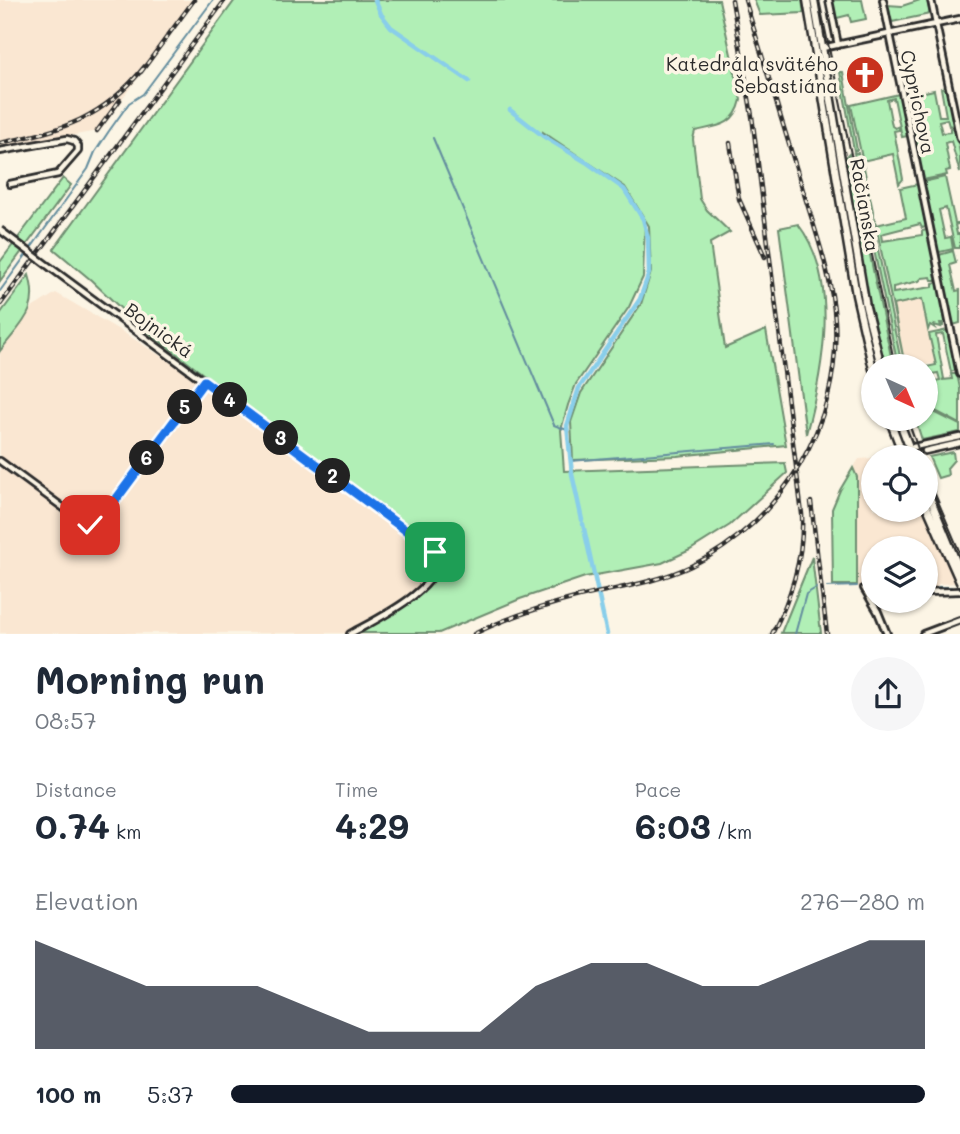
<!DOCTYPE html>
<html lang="en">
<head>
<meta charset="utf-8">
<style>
	:root { --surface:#fff; --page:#f6f6f7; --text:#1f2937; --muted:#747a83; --accent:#111827 }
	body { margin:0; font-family:Mali,sans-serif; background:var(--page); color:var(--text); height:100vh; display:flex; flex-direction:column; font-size:26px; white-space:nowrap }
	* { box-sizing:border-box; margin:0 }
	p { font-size:23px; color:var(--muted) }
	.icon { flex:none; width:38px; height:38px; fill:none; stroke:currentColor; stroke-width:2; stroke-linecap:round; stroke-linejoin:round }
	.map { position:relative; height:634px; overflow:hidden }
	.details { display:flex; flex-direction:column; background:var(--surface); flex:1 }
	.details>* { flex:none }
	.needle { width:46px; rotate:136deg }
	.tools { position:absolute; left:861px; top:354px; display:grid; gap:14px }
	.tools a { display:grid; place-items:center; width:77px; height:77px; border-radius:50%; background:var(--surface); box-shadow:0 2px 5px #0004; font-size:35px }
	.pin { position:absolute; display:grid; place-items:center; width:60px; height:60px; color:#fff; margin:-30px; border-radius:14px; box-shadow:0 4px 10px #0006 }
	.km { position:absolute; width:35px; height:35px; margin:-18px; border-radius:50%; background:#222; color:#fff; font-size:19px; line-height:35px; text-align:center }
	.round { display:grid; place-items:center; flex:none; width:74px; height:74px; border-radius:37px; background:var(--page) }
	.overview { display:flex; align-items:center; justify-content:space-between; height:119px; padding:0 35px }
	h1 { font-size:38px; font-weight:800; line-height:52px }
	.figures { display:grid; grid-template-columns:repeat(3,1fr); gap:10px; height:119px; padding:7px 35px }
	.figures div { display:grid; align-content:center }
	.figures b { font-size:35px; font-weight:800 }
	.figures small { font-size:19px; font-weight:400 }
	.figures p { font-size:19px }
	.chart { height:196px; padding:14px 35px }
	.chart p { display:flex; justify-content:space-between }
	.chart svg { width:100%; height:126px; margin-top:7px; fill:var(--accent); opacity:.7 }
	ul { padding:0 35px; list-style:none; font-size:23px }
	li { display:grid; grid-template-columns:112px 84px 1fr; align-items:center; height:52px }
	li i { height:18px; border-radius:9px; background:var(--accent) }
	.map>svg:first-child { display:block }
	.built { fill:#fae7d2 }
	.green { fill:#b1efb6; stroke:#6e8d70; stroke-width:2 }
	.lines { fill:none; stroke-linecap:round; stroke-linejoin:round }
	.stream { stroke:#638d9e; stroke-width:2 }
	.canal { stroke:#89ceea; stroke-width:4.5 }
	.minor-casing { stroke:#2b2b2b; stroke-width:10 }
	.major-casing { stroke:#2b2b2b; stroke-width:11 }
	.minor { stroke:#fcf5e5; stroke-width:4.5 }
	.major { stroke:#fcf5e5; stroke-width:6 }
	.tram { stroke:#2b2b2b; stroke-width:2 }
	.rail-casing { stroke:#2b2b2b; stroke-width:4.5 }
	.rail { stroke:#fcf5e5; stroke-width:2; stroke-dasharray:5; stroke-linecap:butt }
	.minor-bridge-casing { stroke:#2b2b2b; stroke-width:10; stroke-linecap:butt }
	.minor-bridge { stroke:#fcf5e5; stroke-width:4.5 }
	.route-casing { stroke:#fff; stroke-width:14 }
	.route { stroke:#1a73e8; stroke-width:9 }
	.labels { text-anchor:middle; stroke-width:7; stroke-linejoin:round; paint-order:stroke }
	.poi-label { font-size:19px; fill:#2b2b2b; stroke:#fcf5e5; text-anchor:end }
	.street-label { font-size:19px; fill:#2b2b2b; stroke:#fcf5e5 }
</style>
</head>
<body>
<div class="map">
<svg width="960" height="634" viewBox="0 0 960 634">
	<rect width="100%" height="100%" fill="#fcf5e5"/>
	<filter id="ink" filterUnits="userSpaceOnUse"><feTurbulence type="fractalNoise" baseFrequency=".0143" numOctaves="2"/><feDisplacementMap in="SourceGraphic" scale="14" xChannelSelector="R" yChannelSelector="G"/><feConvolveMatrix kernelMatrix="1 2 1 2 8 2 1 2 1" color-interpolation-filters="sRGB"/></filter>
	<g filter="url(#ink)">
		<path class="built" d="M 0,0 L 196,0 L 98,131 L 0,148 Z
			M 56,293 L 126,334 L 217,392 L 434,550 L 438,566 L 429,581 L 413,599 L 352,633 L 0,633 L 0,351 L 32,308 Z
			M 921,299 L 935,364 L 905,366 L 893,305 Z
			M 873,458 L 873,509 L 923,509 L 956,583 L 938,584 L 938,588 L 926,588 L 926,548 L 873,548 L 873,589 L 861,589 L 856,585 L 832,509 L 839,490 L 859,459 Z"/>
		<path class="green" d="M 235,0 L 719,0 L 741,100 C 735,126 718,126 695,131 L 693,139 L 700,199 L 707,210 L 730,232 L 710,243 L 725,348 L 766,330 L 786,445 L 677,456 L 573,460 L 571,422 L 581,393 L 641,304 L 651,272 L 649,226 L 625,187 L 543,132 L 543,137 L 586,162 L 624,189 L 645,222 L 643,277 L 629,307 L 576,384 L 568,405 L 561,430 L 564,471 L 785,463 L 787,473 L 730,525 L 690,550 L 662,563 L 585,577 L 520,599 L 439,633 L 352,633 C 387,614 418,602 438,566 L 434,550 L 136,323 L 91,280 L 54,249 Z
			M 754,0 L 802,0 L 804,13 L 760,15 Z
			M 830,0 L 862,0 L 866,19 L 851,22 L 849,15 L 837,18 L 838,25 L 835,25 Z
			M 920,0 L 927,0 L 930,14 L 892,22 L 888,5 L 902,6 Z
			M 822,59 L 866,317 L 878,366 L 875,366 L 858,294 L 820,60 Z
			M 840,72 L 843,72 L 857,150 L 854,151 Z
			M 947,87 L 953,125 L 949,126 L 947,119 L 939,121 L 942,133 L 950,132 L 950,128 L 955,127 L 960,153 L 960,173 L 951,141 L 945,143 L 950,170 L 946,171 L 947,175 L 923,180 L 910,115 L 913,113 L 911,106 L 908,106 L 911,105 L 911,102 L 906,96 L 934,90 L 939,116 L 946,116 L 941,88 Z
			M 899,94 L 908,136 L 902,137 L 894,98 L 887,100 L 892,126 L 895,128 L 899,126 L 899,130 L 894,131 L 903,179 L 899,184 L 893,154 L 862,161 L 876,225 L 906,218 L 900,188 L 918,184 L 926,227 L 922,228 L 920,224 L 881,234 L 882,241 L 922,235 L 922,231 L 927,230 L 938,280 L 932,280 L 931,277 L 922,278 L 919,281 L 893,287 L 893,293 L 933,287 L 933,283 L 938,282 L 946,322 L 943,323 L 943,327 L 942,323 L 940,323 L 941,327 L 934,325 L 935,328 L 930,325 L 928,330 L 922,299 L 893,305 L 905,366 L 851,105 Z
			M 854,153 L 858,153 L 902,366 L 898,366 Z
			M 849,154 L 893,366 L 883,366 L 867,300 L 845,158 Z
			M 945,177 L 955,223 L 960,223 L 955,225 L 957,234 L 960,234 L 960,248 L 955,248 L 946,208 L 939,210 L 945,238 L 951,237 L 953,249 L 940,252 L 938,251 L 923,182 Z
			M 63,178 L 71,185 L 0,281 L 0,262 Z
			M 798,224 C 841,280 823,371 806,434 L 779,228 Z
			M 953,251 L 956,263 L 950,265 L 956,291 L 960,290 L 960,323 L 953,325 L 939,255 Z
			M 29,275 C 40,312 21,323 0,351 L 0,314 Z
			M 948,330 L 956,370 L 951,372 L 943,334 L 936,335 L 944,379 L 942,380 L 952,379 L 951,374 L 957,374 L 960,388 L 960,424 L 926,406 L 926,383 L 940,380 L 938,373 L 926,375 L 926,367 L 936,365 L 929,334 Z
			M 926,408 L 960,425 L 960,432 L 922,440 L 915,418 L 926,418 Z
			M 953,452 L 954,460 L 947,468 L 948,475 L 938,478 L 929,457 Z
			M 853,468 L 857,477 L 857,585 L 833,585 L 832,509 L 840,490 Z
			M 812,557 L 821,633 L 781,633 Z"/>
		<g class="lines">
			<path class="stream" d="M 433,138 L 554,425 L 567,430
				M 0,291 L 88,169 L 95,152 L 109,131 L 129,103 L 143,94 L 213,0
				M 571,461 L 774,444
				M 827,587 L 857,586
				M 938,587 L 951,587
				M 795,634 L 806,594 L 816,588"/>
			<path class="canal" d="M 375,0 L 381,14 L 391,27 L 469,81
				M 510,110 L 543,136 L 586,162 L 624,189 L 643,219 L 648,238 L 649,273 L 640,299 L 579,388 L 567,426 L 572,474 L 582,520
				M 583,524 L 607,634"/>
			<g class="minor-casing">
				<path id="minor" d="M 829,0 L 838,45
					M 883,0 L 960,374
					M 931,0 L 960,139
					M 822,48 L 960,19
					M 0,151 L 67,139 L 74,141 L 78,146 L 78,151 L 58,174 L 10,184
					M 51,268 L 435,552 C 451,585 373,621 350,634
					M 909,448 L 960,437
					M 925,451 L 960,443
					M 0,461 L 80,520 C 88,525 93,527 100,521 L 204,381
					M 864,588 L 878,612 L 887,634
					M 926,592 L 960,591
					M 894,600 L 896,605
					M 923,634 L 960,620"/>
			</g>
			<g class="major-casing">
				<path id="major" d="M 807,0 L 856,295 L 873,369
					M 814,0 L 866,307 L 881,366
					M 889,418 L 904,457
					M 898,418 L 913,457
					M 926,488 L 960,571
					M 926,505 L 960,582"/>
			</g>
			<use href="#minor" class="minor"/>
			<use href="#major" class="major"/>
			<path class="tram" d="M 819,0 L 895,366
				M 907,418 L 921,457
				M 926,473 L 960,553"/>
			<g class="rail-casing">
				<path id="rail" d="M 732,0 L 752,116 L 802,514 C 804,557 792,596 772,634
					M 141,72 L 194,0
					M 97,131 L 120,100
					M 0,143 C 63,130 103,119 145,66
					M 730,143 L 739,199 L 765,257
					M 0,305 L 225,0
					M 811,502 L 827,634
					M 474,634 C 508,617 543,606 579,597 C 617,588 655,583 691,566 C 783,521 841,423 835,321 C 832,275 815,231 802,187 C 783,125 764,62 745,0"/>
			</g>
			<use href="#rail" class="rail"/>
			<g class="minor-bridge-casing">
				<path id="minor-bridge" d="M 0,230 L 51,268"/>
			</g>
			<use href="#minor-bridge" class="minor-bridge"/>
		</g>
	</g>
	<g class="lines" filter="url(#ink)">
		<g class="route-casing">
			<path id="route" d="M 90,525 L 100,521 L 204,381 L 435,552"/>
		</g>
		<use href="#route" class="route"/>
	</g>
	<defs>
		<g id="church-disc" transform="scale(2.0125)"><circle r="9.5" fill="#c8321e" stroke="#fcf5e5"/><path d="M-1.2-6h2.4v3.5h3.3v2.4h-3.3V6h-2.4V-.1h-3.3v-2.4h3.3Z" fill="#fff"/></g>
	</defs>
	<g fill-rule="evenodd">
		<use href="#church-disc" x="865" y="75"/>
	</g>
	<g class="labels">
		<g class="poi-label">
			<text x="838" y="71">Katedrála svätého<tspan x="838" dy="22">Šebastiána</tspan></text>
		</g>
		<g class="street-label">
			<text transform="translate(918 102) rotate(78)" y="7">Cyprichova</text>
			<text transform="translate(865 205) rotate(80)" y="7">Račianska</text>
			<text transform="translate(159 330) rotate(36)" y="7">Bojnická</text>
		</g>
	</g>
</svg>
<div class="tools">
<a><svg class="needle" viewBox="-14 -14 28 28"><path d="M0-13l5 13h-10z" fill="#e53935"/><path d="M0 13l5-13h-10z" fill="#747a83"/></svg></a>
<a><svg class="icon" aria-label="locate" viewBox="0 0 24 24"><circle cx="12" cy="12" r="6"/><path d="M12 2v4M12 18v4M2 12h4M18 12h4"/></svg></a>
<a><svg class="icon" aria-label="layers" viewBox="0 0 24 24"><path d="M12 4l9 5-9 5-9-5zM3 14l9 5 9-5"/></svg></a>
</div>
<div class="pin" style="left:435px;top:552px;background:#1e9e55"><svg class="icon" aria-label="arrive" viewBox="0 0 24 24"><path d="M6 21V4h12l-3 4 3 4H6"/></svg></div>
<div class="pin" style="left:90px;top:525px;background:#d93025"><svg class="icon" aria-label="check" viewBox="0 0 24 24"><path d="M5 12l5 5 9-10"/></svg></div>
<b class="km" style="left:333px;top:476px">2</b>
<b class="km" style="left:281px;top:438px">3</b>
<b class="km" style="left:230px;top:400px">4</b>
<b class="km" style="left:185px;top:407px">5</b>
<b class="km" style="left:147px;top:458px">6</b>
</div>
<section class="details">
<div class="overview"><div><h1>Morning run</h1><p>08:57</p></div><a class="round"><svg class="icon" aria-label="share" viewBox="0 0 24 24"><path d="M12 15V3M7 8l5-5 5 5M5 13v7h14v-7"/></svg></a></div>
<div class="figures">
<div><p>Distance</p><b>0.74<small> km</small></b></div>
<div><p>Time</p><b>4:29</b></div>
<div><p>Pace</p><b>6:03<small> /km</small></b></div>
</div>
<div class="chart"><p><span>Elevation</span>276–280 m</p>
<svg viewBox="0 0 160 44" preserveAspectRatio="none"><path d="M0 44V6L10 14L20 22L30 22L40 22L50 30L60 38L70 38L80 38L90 22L100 14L110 14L120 22L130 22L140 14L150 6L160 6V44z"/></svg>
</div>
<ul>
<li><b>100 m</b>5:37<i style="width:100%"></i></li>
</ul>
</section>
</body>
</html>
